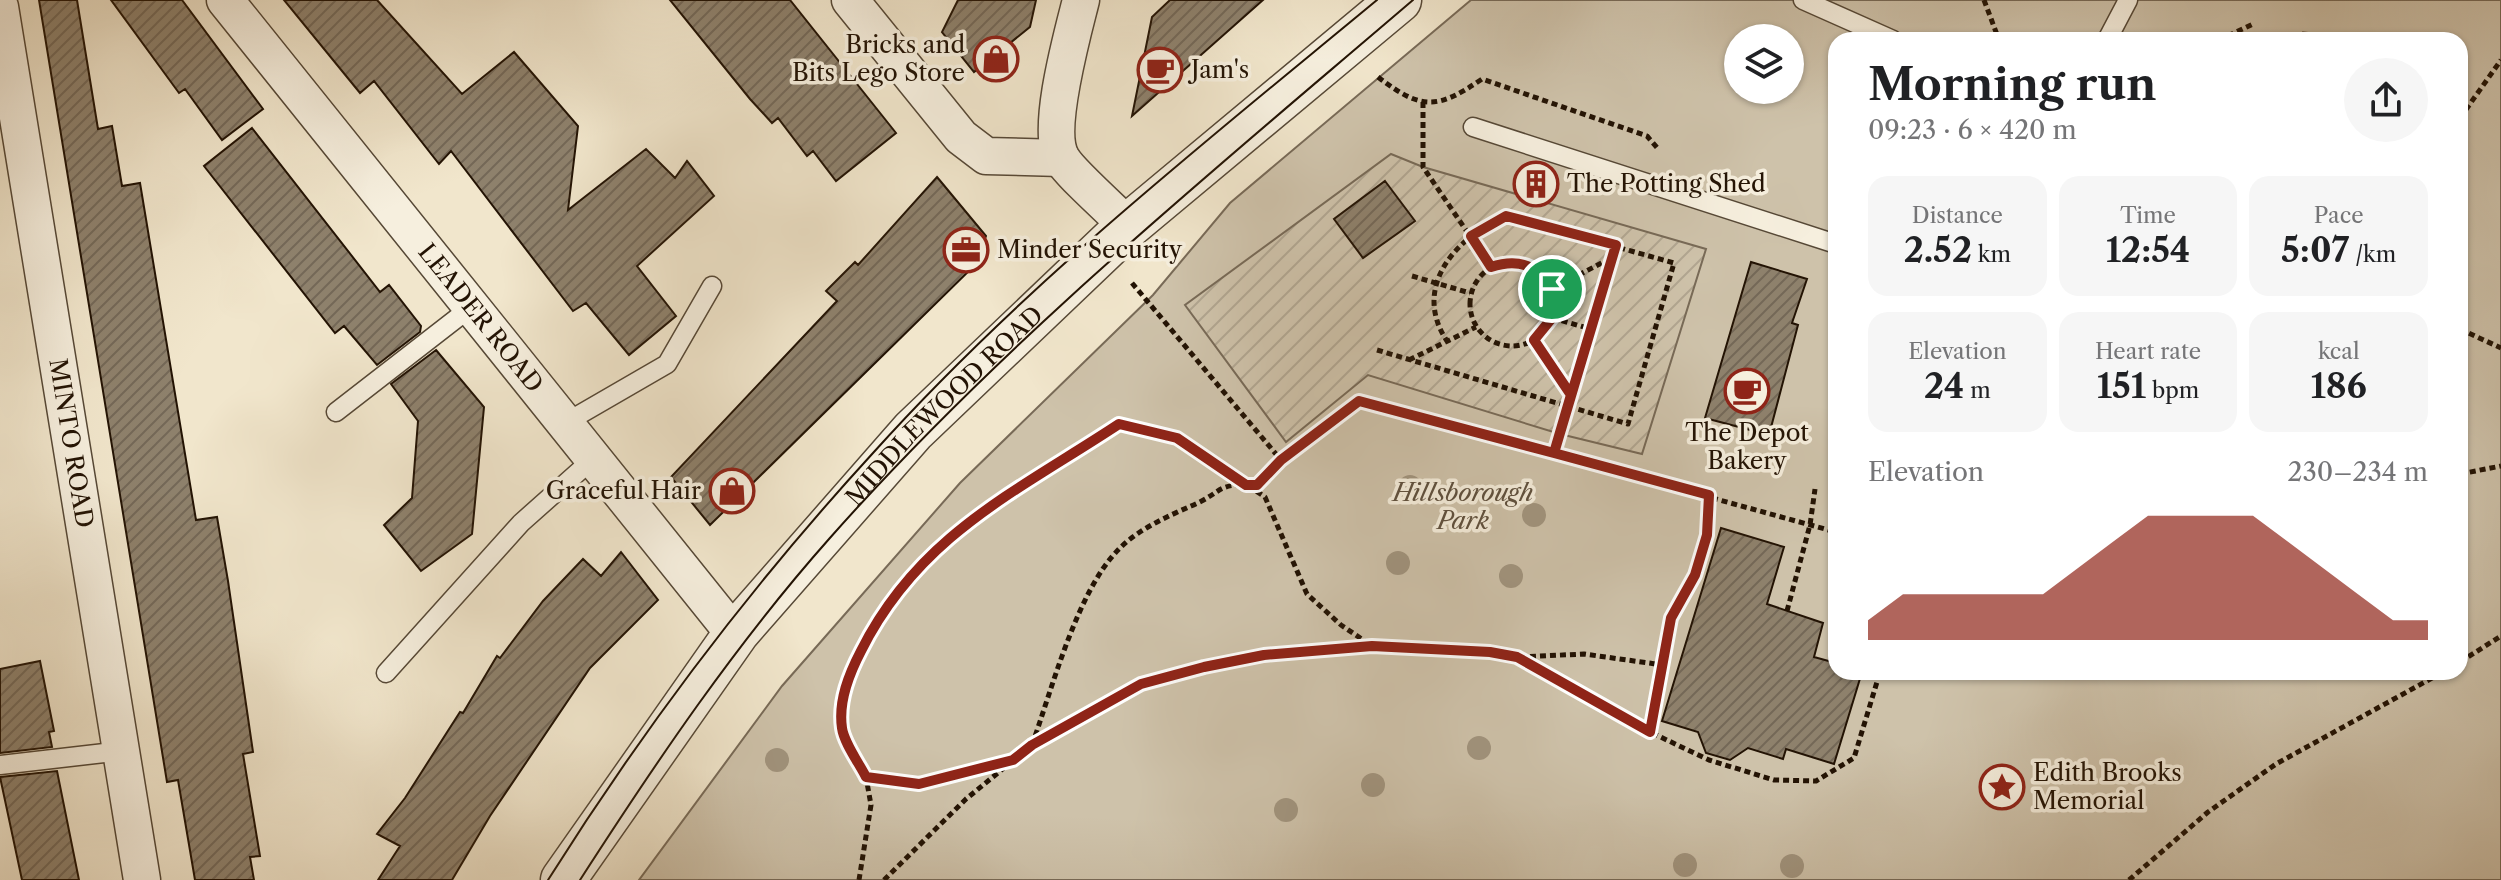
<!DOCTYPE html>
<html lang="en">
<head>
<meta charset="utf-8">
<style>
	:root { --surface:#fff; --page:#f6f6f6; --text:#202124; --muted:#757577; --accent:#8f2418 }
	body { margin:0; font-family:"Libre Caslon Text",serif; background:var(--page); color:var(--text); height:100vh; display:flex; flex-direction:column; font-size:30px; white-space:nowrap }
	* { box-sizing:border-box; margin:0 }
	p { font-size:26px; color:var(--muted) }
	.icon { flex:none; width:44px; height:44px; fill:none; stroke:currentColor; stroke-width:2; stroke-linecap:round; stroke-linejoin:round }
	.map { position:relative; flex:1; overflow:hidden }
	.side { position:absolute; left:1828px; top:32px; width:640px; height:648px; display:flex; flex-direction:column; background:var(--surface); border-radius:24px; box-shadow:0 2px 6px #0004 }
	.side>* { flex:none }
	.tools { position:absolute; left:1724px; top:24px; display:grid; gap:16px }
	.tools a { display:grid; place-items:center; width:80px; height:80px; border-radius:50%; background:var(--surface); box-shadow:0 2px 6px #0004; font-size:40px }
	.pin { position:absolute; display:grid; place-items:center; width:68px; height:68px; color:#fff; margin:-34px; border:4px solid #fff; border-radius:50%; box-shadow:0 2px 8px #0007 }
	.round { display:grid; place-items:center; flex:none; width:84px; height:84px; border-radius:42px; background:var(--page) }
	.headline { display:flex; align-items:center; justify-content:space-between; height:136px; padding:0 40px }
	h1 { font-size:44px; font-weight:800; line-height:60px }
	.metrics { display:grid; grid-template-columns:repeat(3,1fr); gap:12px; height:136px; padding:8px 40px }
	.metrics div { display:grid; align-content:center; border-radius:20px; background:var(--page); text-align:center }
	.metrics b { font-size:34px; font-weight:800 }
	.metrics small { font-size:22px; font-weight:400 }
	.metrics p { font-size:22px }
	.chart { height:224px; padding:16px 40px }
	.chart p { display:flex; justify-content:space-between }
	.chart svg { width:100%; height:144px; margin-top:8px; fill:var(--accent); opacity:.7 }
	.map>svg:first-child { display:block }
	.park { fill:#cec2aa; stroke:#786a57; stroke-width:2; fill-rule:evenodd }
	.garden { fill:url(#garden-furrows); stroke:#786a57; stroke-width:2 }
	.building { fill:url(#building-hatch); stroke:#231304; stroke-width:2 }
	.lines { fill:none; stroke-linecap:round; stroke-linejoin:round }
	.service-casing { stroke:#564836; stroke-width:21 }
	.minor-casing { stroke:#564836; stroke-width:39 }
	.tertiary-casing { stroke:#564836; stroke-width:47 }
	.path { stroke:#231304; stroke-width:5; stroke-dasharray:6 4; stroke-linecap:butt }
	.service { stroke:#f6efde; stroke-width:18 }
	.minor { stroke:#f6efde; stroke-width:36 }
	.tertiary { stroke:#f6efde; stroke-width:44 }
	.tram { stroke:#231304; stroke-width:2 }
	.tree { fill:#a1947e }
	.route-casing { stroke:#fff; stroke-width:16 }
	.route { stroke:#8f2418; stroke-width:10 }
	.labels { text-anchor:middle; stroke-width:7; stroke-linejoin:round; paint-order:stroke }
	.poi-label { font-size:24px; fill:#231304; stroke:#f6efde; text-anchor:start }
	.street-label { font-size:24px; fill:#231304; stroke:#f6efde }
	.park-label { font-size:24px; font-style:italic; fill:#5f503e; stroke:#f6efde }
</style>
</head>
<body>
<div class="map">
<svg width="2501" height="880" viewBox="0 0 2501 880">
	<defs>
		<pattern id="garden-furrows" width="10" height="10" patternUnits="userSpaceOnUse" patternTransform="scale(2)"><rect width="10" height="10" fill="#cec2aa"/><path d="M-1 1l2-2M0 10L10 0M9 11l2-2" fill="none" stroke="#b1a691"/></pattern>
		<pattern id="building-hatch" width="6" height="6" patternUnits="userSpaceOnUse" patternTransform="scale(2)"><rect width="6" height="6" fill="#8e816c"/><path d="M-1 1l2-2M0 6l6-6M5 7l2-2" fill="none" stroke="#746857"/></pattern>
	</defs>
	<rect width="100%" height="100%" fill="#f1e6cc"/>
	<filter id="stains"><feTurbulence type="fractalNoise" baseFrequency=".0025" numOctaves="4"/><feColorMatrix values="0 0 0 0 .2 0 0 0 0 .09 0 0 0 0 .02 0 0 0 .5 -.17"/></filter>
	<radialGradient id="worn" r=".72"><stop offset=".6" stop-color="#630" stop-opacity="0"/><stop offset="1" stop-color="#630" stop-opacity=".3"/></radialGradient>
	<path class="park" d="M 1471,0 L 2501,0 L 2501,880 L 639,880 L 782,686 L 960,483 L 1153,295 L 1230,203 ZM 1738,38 L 1790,38 L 1790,90 L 1738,90 ZM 1836,40 L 2460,40 L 2460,672 L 1836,672 Z"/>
	<path class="garden" d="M 1391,154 L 1423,167 L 1706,249 L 1642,454 L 1560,434 L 1368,375 L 1286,442 L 1185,305 Z"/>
	<path class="building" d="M 39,0 L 77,0 L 98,129 L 112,126 L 122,186 L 140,183 L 196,520 L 217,517 L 228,581 L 253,752 L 243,754 L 260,856 L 250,857 L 254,880 L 195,880 L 178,780 L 167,782 Z
		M 111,0 L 182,0 L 263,109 L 222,140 L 185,89 L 179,93 Z
		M 284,0 L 377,0 L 462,94 L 514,52 L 578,126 L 568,210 L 646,149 L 675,178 L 687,161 L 714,196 L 637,266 L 676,316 L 629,355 L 586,303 L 573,311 L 451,151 L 439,164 L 374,81 L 360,93 Z
		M 670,0 L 790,0 L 896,133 L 836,181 L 813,151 L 807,156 L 778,118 L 772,123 L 750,99 Z
		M 958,0 L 1036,0 L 1030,27 L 974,72 L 942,32 Z
		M 1170,0 L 1263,0 L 1132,116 L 1152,17 Z
		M 252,128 L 380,292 L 389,285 L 421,326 L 420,332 L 377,365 L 344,326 L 335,333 L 204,166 Z
		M 937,177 L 986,236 L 975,265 L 710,525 L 671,477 L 837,301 L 826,291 L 855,262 L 858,265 Z
		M 1385,181 L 1415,221 L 1363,258 L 1334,219 Z
		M 1751,262 L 1807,279 L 1792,323 L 1798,325 L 1769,435 L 1705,418 Z
		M 436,350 L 484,407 L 472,534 L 421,571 L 384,525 L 412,498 L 418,421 L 391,384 Z
		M 1721,528 L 1784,547 L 1767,604 L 1823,623 L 1814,657 L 1836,663 L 1836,672 L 1862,672 L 1834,764 L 1786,749 L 1783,759 L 1748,748 L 1730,760 L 1706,753 L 1698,732 L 1662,721 Z
		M 621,552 L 658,600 L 590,668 L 490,816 L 452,880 L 378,880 L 400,846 L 377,834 L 405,798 L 460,712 L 463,713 L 497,656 L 500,658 L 543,601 L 583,559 L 601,576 Z
		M 40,661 L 54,731 L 49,732 L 52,747 L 0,753 L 0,669 Z
		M 57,771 L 79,880 L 22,880 L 0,777 Z"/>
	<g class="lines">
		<g class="service-casing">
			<path id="service" d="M 1803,0 L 1893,40
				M 2107,40 L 2128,0
				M 1473,127 L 1836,244
				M 336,412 L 470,308
				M 565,423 L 667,364 L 712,286
				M 386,673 L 521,523 L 594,458
				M 0,765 L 122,751"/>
		</g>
		<g class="minor-casing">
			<g id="minor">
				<path id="s1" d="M 225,0 L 727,625 L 737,632"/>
				<path d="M 850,0 L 961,137 L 986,156 L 1061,158"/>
				<path d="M 1081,0 C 1073,32 1045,131 1062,159 C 1070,173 1114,212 1128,226"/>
				<path id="s2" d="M 0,7 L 142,880"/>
			</g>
		</g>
		<g class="tertiary-casing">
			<g id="tertiary">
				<path id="s3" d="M 563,880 L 737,632 L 913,431 L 1128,226 L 1399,0"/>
			</g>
		</g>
		<path class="path" d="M 1984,0 L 1999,40
			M 2219,40 L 2253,24
			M 2294,40 L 2302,34 L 2325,36 L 2328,40
			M 1378,77 C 1422,111 1438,109 1482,79 L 1647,136 L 1659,150
			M 1423,102 L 1423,167 L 1491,267
			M 2460,118 L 2501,60
			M1470 304a42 42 0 1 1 84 0a42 42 0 1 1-84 0Z
			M 1412,276 L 1470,293
			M 1132,283 L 1281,460
			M 1552,289 L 1611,258
			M 1552,318 L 1591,329
			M 2460,329 L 2501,348
			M 1534,340 L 1571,395
			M 1377,350 L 1628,424 L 1674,263 L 1506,216 C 1456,237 1411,287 1447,341
			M 1409,360 L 1476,327
			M 1554,453 L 1616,245
			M 2460,474 L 2501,466
			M 1787,611 L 1810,525 L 1815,489
			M 1520,657 L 1584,654 L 1663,665 L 1671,618 L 1695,575 L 1707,535 L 1709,495
			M 2460,662 L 2501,636
			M 1650,732 L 1663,665
			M 1032,745 C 1052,689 1077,592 1118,550 C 1137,530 1166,517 1191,506 C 1226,491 1214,483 1257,485 L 1281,460 L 1359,401 L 1836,532
			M 1013,760 L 919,784 L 866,777 C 859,763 844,743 842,728 C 838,701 849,674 861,652 C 920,534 1015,493 1119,424 L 1177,438 L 1265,497 L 1307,594 L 1341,625 L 1372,646 L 1490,652 L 1517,657 L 1650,732 L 1709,760 L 1774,780 L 1816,781 L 1854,758 L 1880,672
			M 859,880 L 871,805 L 866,777
			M 884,880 L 966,799 L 1032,745 L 1141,684 L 1264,655 L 1371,646
			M 2129,880 L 2208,812 L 2276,764 L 2443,672"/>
		<use href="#service" class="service"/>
		<use href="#minor" class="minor"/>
		<use href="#tertiary" class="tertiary"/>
		<path class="tram" d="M 548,880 C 643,729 752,585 873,453 C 1024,285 1203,144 1377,0
			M 580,880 C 656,762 735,645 829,539 C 1004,341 1212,172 1413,0"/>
	</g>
	<g class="tree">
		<circle cx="1410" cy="487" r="12"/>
		<circle cx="1534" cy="515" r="12"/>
		<circle cx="1398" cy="563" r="12"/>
		<circle cx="1511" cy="576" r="12"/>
		<circle cx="1479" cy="748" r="12"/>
		<circle cx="777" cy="760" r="12"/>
		<circle cx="1373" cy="785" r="12"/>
		<circle cx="1286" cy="810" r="12"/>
		<circle cx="1685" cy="865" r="12"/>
		<circle cx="1792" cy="866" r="12"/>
	</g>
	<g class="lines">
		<g class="route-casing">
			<path id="route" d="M 1552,289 L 1552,318 L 1534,340 L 1571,395 L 1554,453 L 1359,401 L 1281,460 L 1257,485 L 1246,485 L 1177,438 L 1119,424 C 1016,492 919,535 861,651 C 849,674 838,701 842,728 C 844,743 859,763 866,777 L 919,784 L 1013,760 L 1032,745 L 1141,684 L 1204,667 L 1264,655 L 1372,646 L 1490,652 L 1517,657 L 1650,732 L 1671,618 L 1695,575 L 1707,535 L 1709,495 L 1554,453 L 1616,245 L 1506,216 L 1471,236 L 1491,267 C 1518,258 1538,265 1552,289"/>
		</g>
		<use href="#route" class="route"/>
	</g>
	<defs>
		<g id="shop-ring" transform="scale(2.3)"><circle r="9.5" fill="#f6efde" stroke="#8f2418" stroke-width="1.5"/><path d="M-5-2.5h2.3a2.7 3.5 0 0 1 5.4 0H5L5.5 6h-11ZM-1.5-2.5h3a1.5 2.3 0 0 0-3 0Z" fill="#8f2418"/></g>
		<g id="cafe-ring" transform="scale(2.3)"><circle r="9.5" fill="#f6efde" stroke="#8f2418" stroke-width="1.5"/><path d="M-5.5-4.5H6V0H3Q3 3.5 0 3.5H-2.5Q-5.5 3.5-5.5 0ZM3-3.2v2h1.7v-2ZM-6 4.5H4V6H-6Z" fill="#8f2418"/></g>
		<g id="building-ring" transform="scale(2.3)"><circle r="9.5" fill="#f6efde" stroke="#8f2418" stroke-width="1.5"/><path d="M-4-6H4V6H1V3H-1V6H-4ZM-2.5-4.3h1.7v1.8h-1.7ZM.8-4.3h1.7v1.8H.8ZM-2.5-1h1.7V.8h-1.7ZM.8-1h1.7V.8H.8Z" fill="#8f2418"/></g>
		<g id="office-ring" transform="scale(2.3)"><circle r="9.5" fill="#f6efde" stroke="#8f2418" stroke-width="1.5"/><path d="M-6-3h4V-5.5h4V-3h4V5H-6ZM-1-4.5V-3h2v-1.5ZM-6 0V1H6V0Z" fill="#8f2418"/></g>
		<g id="sight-ring" transform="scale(2.3)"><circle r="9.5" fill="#f6efde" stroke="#8f2418" stroke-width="1.5"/><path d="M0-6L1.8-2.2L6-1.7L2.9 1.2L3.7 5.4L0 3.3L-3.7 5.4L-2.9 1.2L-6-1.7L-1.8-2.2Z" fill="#8f2418"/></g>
	</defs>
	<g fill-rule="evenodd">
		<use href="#shop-ring" x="996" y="59"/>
		<use href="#cafe-ring" x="1160" y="70"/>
		<use href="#building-ring" x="1536" y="184"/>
		<use href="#office-ring" x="966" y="250"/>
		<use href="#cafe-ring" x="1747" y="391"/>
		<use href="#shop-ring" x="732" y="491"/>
		<use href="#sight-ring" x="2002" y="787"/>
	</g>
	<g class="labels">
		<g class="poi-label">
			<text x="965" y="53" text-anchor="end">Bricks and<tspan x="965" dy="28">Bits Lego Store</tspan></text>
			<text x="1191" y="78">Jam's</text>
			<text x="1567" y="192">The Potting Shed</text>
			<text x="997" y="258">Minder Security</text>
			<text x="1747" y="441" text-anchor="middle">The Depot<tspan x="1747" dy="28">Bakery</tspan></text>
			<text x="701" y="499" text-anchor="end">Graceful Hair</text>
			<text x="2033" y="781">Edith Brooks<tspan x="2033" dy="28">Memorial</tspan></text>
		</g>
		<g class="street-label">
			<text dy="8" stroke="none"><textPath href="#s1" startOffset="408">LEADER ROAD</textPath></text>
			<text dy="8" stroke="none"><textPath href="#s3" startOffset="610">MIDDLEWOOD ROAD</textPath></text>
			<text dy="8" stroke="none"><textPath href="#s2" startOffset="442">MINTO ROAD</textPath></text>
		</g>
		<g class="park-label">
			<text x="1463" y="501">Hillsborough<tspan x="1463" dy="28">Park</tspan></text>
		</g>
	</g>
	<rect width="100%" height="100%" filter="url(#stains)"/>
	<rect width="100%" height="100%" fill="url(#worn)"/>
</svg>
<div class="tools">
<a><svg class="icon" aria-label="layers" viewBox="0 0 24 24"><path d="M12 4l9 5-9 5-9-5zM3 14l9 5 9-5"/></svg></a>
</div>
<div class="pin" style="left:1552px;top:289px;background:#1e9e55"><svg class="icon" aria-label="arrive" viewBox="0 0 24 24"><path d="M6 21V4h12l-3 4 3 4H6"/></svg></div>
<section class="side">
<div class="headline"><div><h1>Morning run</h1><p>09:23 · 6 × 420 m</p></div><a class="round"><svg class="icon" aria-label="share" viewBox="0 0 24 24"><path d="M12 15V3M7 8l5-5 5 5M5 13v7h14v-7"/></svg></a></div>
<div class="metrics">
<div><p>Distance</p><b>2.52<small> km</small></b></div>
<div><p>Time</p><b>12:54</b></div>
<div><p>Pace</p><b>5:07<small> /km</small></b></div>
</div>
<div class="metrics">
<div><p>Elevation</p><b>24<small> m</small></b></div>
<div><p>Heart rate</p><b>151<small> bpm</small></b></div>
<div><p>kcal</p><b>186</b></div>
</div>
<div class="chart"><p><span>Elevation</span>230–234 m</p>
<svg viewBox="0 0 160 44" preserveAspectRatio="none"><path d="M0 44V38L10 30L20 30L30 30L40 30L50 30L60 22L70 14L80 6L90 6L100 6L110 6L120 14L130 22L140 30L150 38L160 38V44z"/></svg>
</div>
</section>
</div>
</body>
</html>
